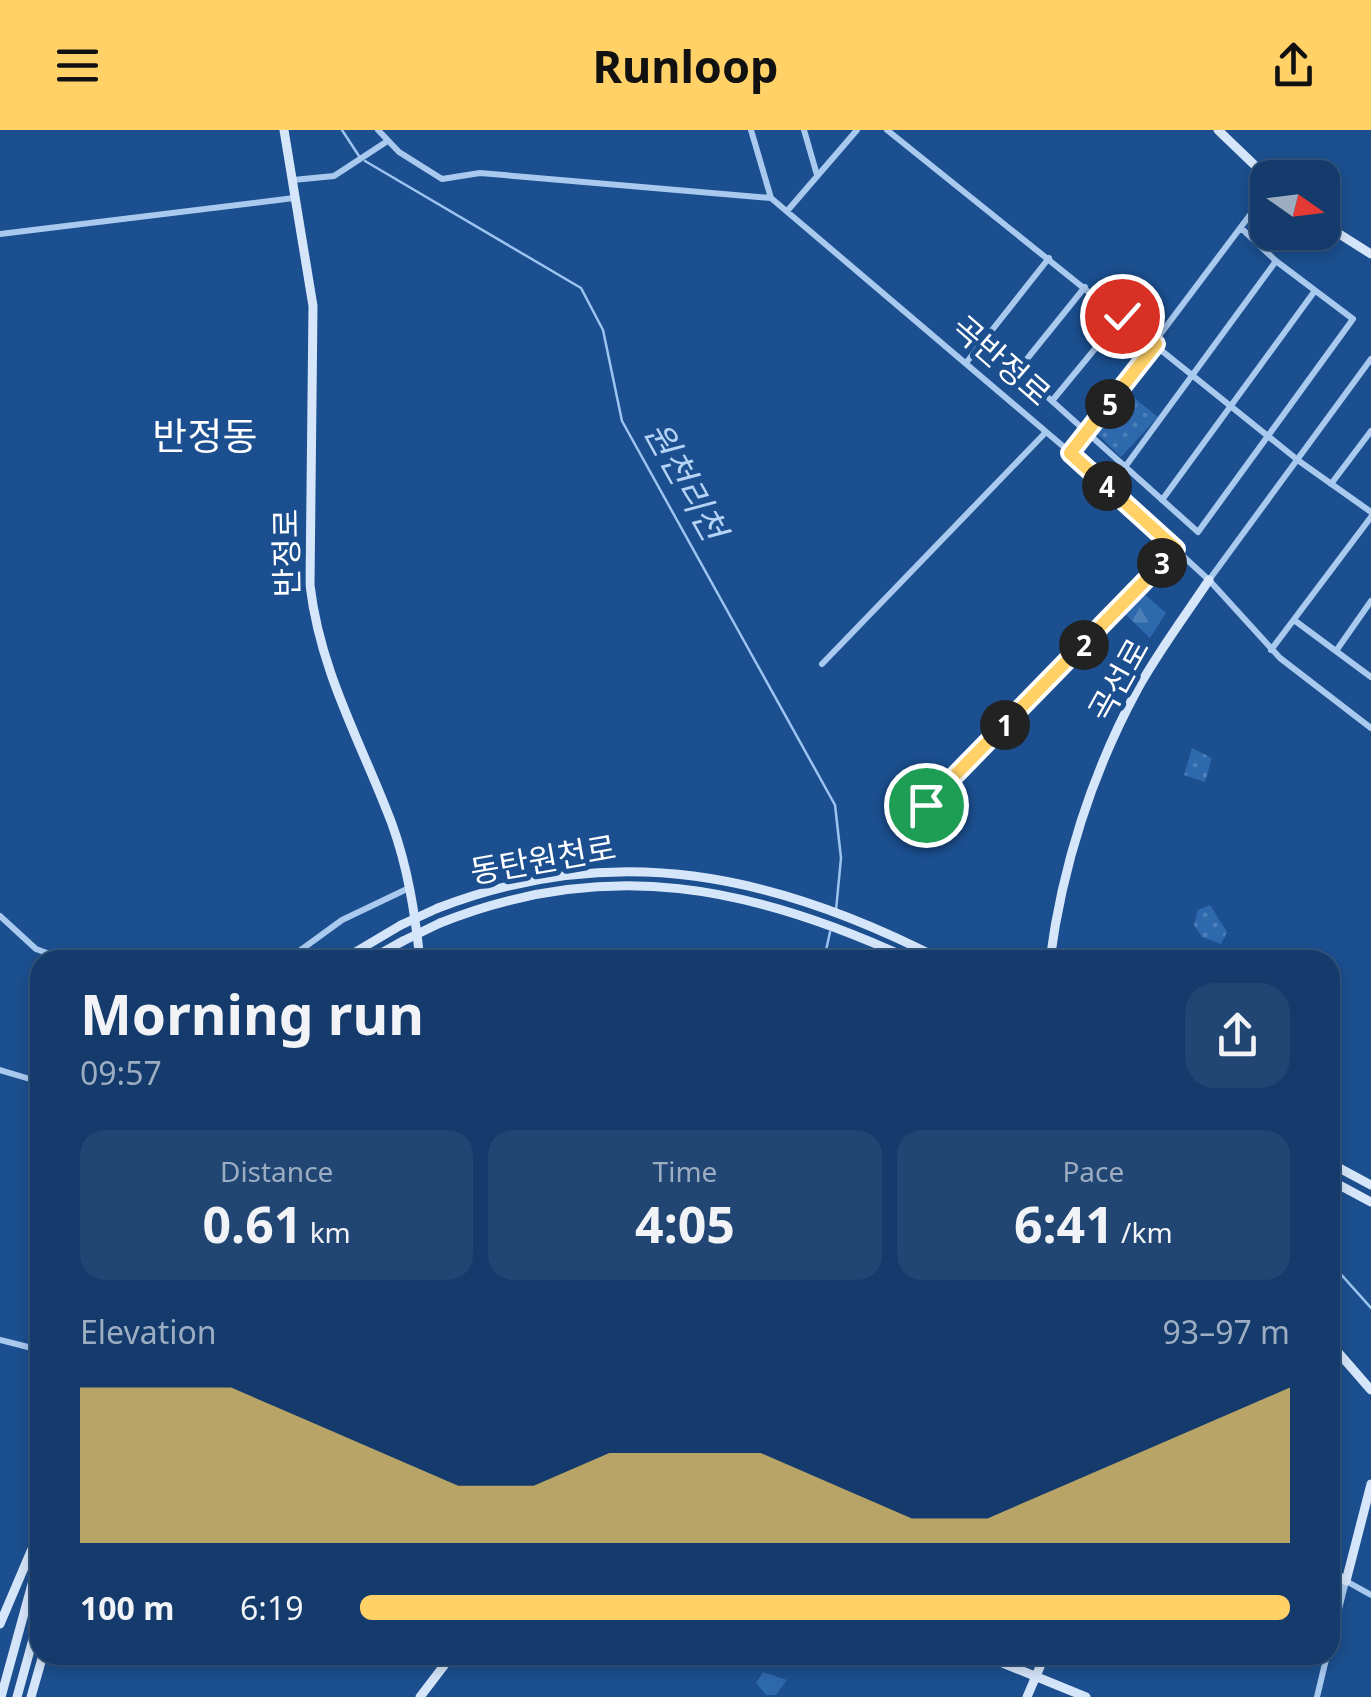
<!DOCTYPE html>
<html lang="en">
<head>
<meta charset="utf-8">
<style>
	:root { --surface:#143b6b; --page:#214673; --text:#f1f3f6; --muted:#9dadc1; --line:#33557e; --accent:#ffd166 }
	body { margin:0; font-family:"Noto Sans","Noto Sans KR",sans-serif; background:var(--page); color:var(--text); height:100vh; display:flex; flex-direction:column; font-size:38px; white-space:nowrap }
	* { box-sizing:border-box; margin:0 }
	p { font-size:32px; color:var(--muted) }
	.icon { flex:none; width:55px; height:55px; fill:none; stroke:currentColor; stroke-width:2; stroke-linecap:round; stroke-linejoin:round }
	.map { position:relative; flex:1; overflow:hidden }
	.details { position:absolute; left:30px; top:820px; width:1310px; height:715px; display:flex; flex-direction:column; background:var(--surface); border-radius:30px; box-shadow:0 5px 15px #0003,0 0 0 2px var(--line) }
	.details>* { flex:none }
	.needle { width:65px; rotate:104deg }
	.tools { position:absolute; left:1250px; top:30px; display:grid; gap:20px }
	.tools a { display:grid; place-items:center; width:90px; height:90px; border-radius:20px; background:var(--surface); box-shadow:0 5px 15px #0003,0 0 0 2px var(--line); font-size:50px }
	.pin { position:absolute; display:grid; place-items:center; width:85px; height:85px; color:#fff; margin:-42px; border:5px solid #fff; border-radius:50%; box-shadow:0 2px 10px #0007 }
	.km { position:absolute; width:50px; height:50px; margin:-25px; border-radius:50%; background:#222; color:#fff; font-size:28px; line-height:50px; text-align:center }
	.round { display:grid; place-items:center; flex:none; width:105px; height:105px; border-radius:30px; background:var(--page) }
	.summary { display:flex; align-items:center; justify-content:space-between; height:170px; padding:0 50px }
	h1 { font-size:55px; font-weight:700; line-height:75px }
	.figures { display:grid; grid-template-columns:repeat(3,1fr); gap:15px; height:170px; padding:10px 50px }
	.figures div { display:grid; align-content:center; border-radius:25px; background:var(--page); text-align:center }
	.figures b { font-size:50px; font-weight:700 }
	.figures small { font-size:28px; font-weight:400 }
	.figures p { font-size:28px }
	.chart { height:280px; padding:20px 50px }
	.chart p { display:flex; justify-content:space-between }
	.chart svg { width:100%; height:180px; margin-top:10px; fill:var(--accent); opacity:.7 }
	ul { padding:0 50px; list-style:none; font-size:32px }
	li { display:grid; grid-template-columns:160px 120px 1fr; align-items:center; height:75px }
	li i { height:25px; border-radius:12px; background:var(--accent) }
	header { display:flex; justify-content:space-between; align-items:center; height:130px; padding:0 50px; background:var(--accent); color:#111; font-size:45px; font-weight:700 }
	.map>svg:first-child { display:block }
	.forest { fill:url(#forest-firs) }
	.park { fill:url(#park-dots) }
	.garden { fill:#2e69ad }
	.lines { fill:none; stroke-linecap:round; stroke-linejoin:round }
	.stream { stroke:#9cc4f0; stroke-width:2.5 }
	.street { stroke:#a9c9ee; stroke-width:6 }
	.secondary { stroke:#d6e6fa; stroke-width:9 }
	.secondary-bridge { stroke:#d6e6fa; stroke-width:9 }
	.route-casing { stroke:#fff; stroke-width:20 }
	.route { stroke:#ffd166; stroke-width:12 }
	.labels { text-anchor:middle; stroke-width:10; stroke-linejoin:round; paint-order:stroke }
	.street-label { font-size:32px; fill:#fff; stroke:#1b4f8f }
	.water-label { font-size:35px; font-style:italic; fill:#b5d3f5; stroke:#1b4f8f }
	.quarter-label { font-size:38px; fill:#fff; stroke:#1b4f8f }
</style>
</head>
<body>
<header><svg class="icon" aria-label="menu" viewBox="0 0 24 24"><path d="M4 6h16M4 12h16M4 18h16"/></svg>Runloop<svg class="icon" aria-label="share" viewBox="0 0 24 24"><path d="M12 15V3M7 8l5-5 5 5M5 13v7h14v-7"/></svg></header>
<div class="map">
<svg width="1371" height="1567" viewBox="0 0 1371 1567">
	<defs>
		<pattern id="forest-firs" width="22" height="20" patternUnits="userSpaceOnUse" patternTransform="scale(2.5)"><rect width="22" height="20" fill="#2e69ad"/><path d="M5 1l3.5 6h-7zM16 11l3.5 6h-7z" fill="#4d80b9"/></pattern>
		<pattern id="park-dots" width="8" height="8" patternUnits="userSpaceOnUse" patternTransform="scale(2.5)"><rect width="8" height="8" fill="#2e69ad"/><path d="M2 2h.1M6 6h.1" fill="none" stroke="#4d80b9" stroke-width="1.8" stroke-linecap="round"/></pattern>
	</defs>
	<rect width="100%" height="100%" fill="#1b4f8f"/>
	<path class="forest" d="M 1142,462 L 1166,483 L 1150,508 L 1123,482 Z"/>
	<path class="park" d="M 1123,259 L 1158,287 L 1121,327 L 1092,299 Z
		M 1192,618 L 1212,628 L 1205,652 L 1184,645 Z
		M 1210,775 L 1227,802 L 1221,814 L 1202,807 L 1194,795 L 1198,780 Z"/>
	<path class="garden" d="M 763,1542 L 787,1550 L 776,1565 L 766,1565 L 756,1553 Z"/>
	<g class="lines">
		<path class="stream" d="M 342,0 L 359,26
			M 365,31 L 581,158 L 603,200 L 622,291 L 835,675 L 841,728 L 836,780
			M 824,830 L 830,802
			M 1330,1132 L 1371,1178"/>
		<path class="street" d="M 378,0 L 399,22 L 442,49 L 480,43 L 771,68
			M 751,0 L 771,68 L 1071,323 L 1209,450 L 1280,528 L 1371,598
			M 804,0 L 817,45
			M 887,0 L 1299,331 L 1371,382
			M 293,50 L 334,46 L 386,12
			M 788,80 L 857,0
			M 0,104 L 294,68
			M 984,210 L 1198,402 L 1353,189 L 1276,131 L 1241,98
			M 966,233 L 1049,128
			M 1018,240 L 1085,157
			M 1052,271 L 1122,186
			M 1071,323 L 1268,61
			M 1125,337 L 1276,131
			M 1331,354 L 1371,301
			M 1162,370 L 1314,162
			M 1209,450 L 1371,229
			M 1294,490 L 1371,547
			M 1271,520 L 1371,387
			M 1336,521 L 1371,471
			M 822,534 L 1046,302
			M 926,675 L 1176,419
			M 0,786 L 36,819 L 66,830
			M 287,830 L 342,790 L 409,758
			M 0,940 L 40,952
			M 0,1210 L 40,1220
			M 1330,1515 L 1346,1451 L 1371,1465
			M 1317,1567 L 1327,1525"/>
		<path class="secondary" d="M 284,0 L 313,176 L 310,455 C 320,542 362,614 392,694 C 408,738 415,784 420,830
			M 1218,0 L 1268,48
			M 1322,93 L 1371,124
			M 438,778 C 617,709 777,745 942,830
			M 440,793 C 607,726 753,756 912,830
			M 342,830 L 401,795
			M 369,830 L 403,811
			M 1050,830 C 1062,737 1092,643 1137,560 C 1158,522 1185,486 1209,450
			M 1330,1033 L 1371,1055
			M 1330,1050 L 1371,1072
			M 1330,1213 L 1371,1260
			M 1330,1441 L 1346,1451 L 1371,1354
			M 0,1494 L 40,1400
			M 983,1525 L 1086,1567
			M 1,1567 L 40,1425
			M 17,1567 L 40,1484
			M 31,1567 L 43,1525
			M 420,1567 L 452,1525
			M 1027,1567 L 1045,1525"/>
		<path class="secondary-bridge" d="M 401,795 L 438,778
			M 403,811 L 440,793"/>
	</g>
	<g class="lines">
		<g class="route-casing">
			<path id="route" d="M 926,675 L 1176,419 L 1070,323 L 1156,214 L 1122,186"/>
		</g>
		<use href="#route" class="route"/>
	</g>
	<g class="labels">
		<g class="street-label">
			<text transform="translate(1001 231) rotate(41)" y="11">곡반정로</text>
			<text transform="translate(287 423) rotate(-91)" y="11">반정로</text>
			<text transform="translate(1119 550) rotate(-61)" y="11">곡선로</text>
			<text transform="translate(543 730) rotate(-10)" y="11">동탄원천로</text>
		</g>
		<g class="water-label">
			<text transform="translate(685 351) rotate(61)" y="12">원천리천</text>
		</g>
		<g class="quarter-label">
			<text x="205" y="320">반정동</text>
		</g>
	</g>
</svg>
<div class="tools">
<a><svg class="needle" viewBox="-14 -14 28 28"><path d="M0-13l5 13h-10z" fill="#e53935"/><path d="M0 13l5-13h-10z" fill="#9dadc1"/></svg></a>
</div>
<div class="pin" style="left:926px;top:675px;background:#1e9e55"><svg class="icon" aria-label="arrive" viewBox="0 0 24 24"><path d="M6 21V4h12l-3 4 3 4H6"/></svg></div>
<div class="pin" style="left:1122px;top:186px;background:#d93025"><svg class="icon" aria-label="check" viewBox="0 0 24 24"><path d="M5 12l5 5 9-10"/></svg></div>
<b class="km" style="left:1005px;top:595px">1</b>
<b class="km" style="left:1084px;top:515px">2</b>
<b class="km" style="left:1162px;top:433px">3</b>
<b class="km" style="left:1107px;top:356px">4</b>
<b class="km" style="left:1110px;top:274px">5</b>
<section class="details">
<div class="summary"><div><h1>Morning run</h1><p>09:57</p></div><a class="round"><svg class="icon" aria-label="share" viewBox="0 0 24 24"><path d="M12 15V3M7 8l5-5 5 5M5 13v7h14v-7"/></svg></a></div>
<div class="figures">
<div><p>Distance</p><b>0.61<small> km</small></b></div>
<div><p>Time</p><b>4:05</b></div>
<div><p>Pace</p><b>6:41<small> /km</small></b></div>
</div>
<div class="chart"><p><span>Elevation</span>93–97 m</p>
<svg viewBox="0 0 160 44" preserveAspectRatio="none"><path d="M0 44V6L10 6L20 6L30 14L40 22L50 30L60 30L70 22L80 22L90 22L100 30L110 38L120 38L130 30L140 22L150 14L160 6V44z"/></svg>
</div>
<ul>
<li><b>100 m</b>6:19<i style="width:100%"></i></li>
</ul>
</section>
</div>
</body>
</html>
